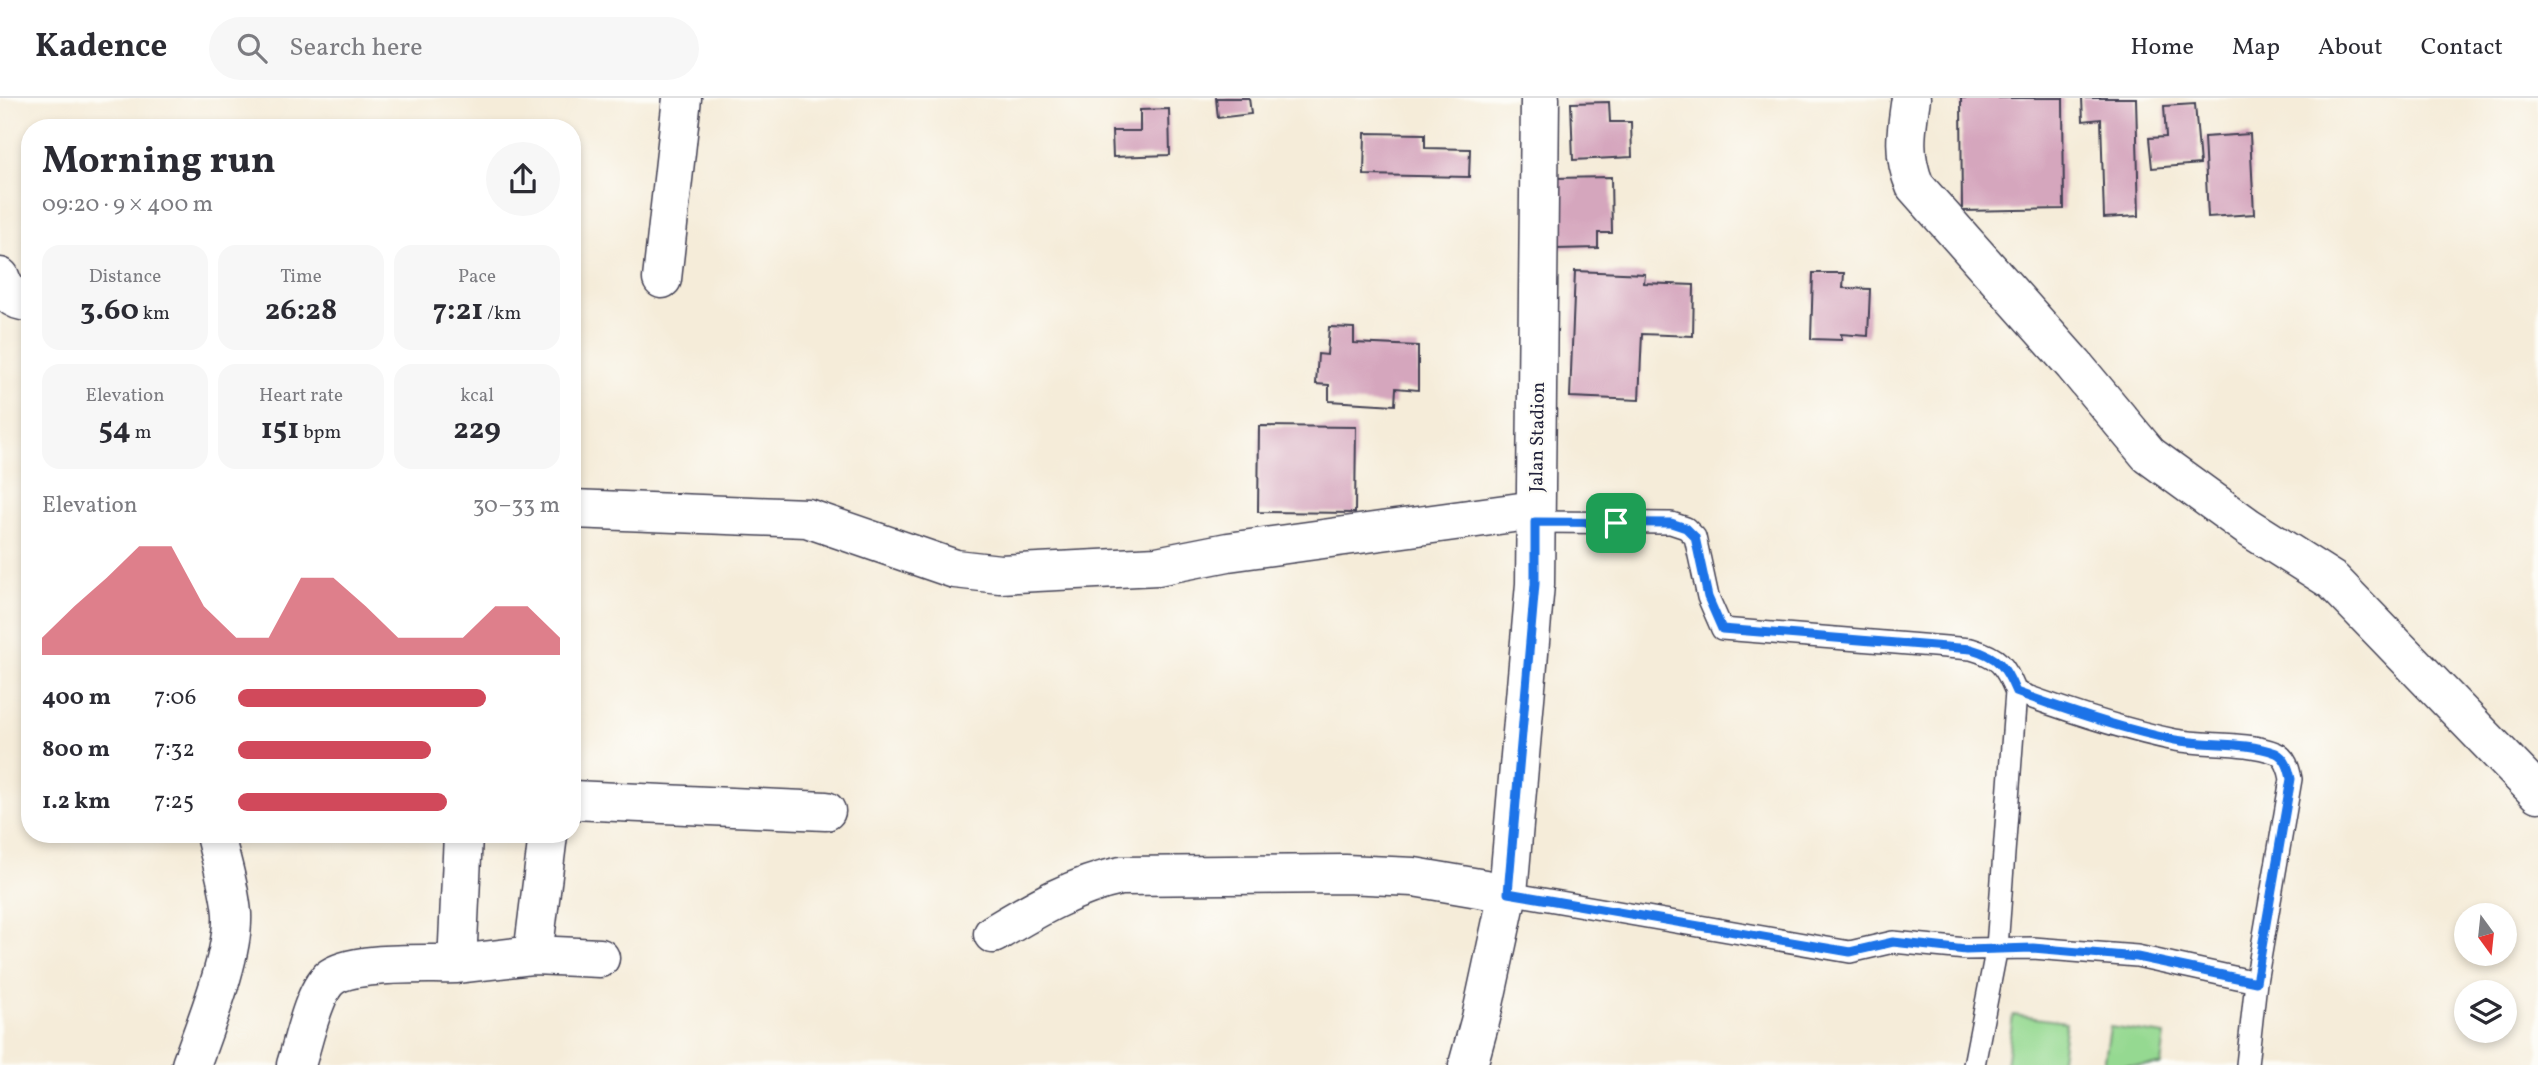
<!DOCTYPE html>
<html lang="en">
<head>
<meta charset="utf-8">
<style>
	:root { --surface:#fff; --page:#f7f7f7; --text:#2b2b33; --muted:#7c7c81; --line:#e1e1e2; --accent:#d1495b }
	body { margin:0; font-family:Vollkorn,serif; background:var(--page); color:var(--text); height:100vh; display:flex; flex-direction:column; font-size:26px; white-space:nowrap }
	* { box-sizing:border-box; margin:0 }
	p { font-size:23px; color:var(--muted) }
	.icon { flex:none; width:38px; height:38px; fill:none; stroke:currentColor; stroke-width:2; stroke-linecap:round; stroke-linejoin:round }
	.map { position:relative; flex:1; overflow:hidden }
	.side { position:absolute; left:21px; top:21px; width:560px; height:724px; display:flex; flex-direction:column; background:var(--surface); border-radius:28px; box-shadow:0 4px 10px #0003 }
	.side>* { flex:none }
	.needle { width:46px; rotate:165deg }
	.buttons { position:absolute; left:2454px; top:805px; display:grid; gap:14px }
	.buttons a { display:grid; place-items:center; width:63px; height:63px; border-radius:50%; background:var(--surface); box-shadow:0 4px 10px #0003; font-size:35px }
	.pin { position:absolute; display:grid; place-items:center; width:60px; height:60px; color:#fff; margin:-30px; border-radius:14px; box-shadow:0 4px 10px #0006 }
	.round { display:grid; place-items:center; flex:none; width:74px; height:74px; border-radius:37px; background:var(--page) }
	.head { display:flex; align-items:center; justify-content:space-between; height:119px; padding:0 21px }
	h1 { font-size:38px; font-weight:700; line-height:52px }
	.stats { display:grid; grid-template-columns:repeat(3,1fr); gap:10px; height:119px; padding:7px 21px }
	.stats div { display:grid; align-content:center; border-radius:18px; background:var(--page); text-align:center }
	.stats b { font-size:30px; font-weight:700 }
	.stats small { font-size:19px; font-weight:400 }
	.stats p { font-size:19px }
	.chart { height:196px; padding:14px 21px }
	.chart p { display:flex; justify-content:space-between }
	.chart svg { width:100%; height:126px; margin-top:7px; fill:var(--accent); opacity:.7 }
	ul { padding:0 21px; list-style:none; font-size:23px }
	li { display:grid; grid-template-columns:112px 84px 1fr; align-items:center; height:52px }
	li i { height:18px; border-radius:9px; background:var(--accent) }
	header { display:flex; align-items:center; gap:42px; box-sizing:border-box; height:98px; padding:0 35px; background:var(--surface); border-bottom:2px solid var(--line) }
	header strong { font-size:33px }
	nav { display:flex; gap:38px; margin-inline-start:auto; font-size:24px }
	.search { width:490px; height:63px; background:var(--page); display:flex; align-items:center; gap:18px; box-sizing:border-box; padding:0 24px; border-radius:38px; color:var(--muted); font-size:26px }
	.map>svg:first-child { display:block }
	.green { fill:#95d991; stroke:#5c7e66; stroke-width:2 }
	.building { fill:#d5a6bd }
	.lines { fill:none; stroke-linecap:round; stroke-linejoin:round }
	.lane-casing { stroke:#424053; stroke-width:24 }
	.street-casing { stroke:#424053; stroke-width:41 }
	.primary-casing { stroke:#424053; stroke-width:41 }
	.lane { stroke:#fff; stroke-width:21 }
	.street { stroke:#fff; stroke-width:38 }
	.primary { stroke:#fff; stroke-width:38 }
	.route-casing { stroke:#fff; stroke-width:14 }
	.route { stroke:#1a73e8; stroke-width:9 }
	.labels { text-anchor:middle; stroke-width:5; stroke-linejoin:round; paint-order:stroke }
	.street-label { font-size:19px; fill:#22223b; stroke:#fdfcf7 }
</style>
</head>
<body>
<header>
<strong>Kadence</strong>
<div class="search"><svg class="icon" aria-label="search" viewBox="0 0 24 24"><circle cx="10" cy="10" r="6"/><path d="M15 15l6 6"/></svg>Search here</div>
<nav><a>Home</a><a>Map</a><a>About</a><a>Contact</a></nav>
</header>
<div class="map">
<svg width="2538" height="967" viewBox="0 0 2538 967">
	<rect width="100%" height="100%" fill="#fdfcf7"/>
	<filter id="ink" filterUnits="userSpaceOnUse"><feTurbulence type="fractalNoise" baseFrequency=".0143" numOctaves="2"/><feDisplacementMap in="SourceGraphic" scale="14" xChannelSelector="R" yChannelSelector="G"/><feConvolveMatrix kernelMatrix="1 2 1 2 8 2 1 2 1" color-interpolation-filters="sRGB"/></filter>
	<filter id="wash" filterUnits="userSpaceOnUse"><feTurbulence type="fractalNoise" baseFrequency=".00686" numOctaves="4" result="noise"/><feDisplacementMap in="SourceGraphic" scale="28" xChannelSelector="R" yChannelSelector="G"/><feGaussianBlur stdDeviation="1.57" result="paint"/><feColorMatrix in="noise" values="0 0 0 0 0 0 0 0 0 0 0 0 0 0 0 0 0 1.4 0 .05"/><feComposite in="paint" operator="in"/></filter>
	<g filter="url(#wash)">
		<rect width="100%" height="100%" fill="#f5ecd9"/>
		<path class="green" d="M 2013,917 L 2066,924 L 2060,967 L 2006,967 Z
			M 2110,929 L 2165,937 L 2161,967 L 2104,967 Z"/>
		<g id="blocks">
			<path class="building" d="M 1216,0 L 1249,0 L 1251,16 L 1218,20 Z
				M 1961,0 L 2063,0 L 2064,111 L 1962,113 Z
				M 2082,0 L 2136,0 L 2139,118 L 2104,120 L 2101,21 L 2083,23 Z
				M 1609,4 L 1610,24 L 1631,24 L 1632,59 L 1573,62 L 1571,5 Z
				M 2195,6 L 2200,66 L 2152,70 L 2149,40 L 2166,39 L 2164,8 Z
				M 1169,11 L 1170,57 L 1113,59 L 1112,33 L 1140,33 L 1140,12 Z
				M 1365,35 L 1425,36 L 1425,50 L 1470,51 L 1469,79 L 1364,77 Z
				M 2250,36 L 2254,116 L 2208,119 L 2204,39 Z
				M 1611,79 L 1612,135 L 1598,135 L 1598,150 L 1556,151 L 1554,80 Z
				M 1575,173 L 1645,176 L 1644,185 L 1694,187 L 1693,238 L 1642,236 L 1639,302 L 1570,299 Z
				M 1813,175 L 1844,175 L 1843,190 L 1870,191 L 1868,238 L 1841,236 L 1842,242 L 1811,241 Z
				M 1329,229 L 1354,230 L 1354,245 L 1418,248 L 1418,292 L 1396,290 L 1395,307 L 1329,303 L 1329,287 L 1316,286 L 1318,256 L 1327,257 Z
				M 1259,328 L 1356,329 L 1355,415 L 1258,414 Z"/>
		</g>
	</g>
	<g filter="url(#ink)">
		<use href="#blocks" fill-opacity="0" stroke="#424053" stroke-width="2"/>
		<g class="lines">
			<g class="lane-casing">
				<path id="lane" d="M 1535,424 L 1671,425 L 1686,430 L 1695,439 L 1708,499 L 1722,531 L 1971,551 C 1999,559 2005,567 2016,594 L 1997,849 L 1974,967
					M 2016,594 C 2068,613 2121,631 2175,642 C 2208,648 2244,643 2276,655 C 2286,659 2289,671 2291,681 L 2256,884
					M 1508,795 L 1850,854 L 1893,844 L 1966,851 L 2033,850 L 2137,858 L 2256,884 L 2247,967"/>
			</g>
			<g class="street-casing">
				<path id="street" d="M 1911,0 C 1906,33 1902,57 1915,88 L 2074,267 L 2149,357 L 2248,429 L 2333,483 L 2538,695
					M 0,179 C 6,195 12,203 30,204
					M 662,181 L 682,0
					M 572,411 L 807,420 L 955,471 L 1000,476 L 1157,468 L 1228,454 L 1535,412
					M 572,702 L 826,713
					M 993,836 C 1035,811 1073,788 1121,778 L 1345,776 L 1414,779 L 1508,795
					M 533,857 L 548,737
					M 457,866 L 533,857 L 600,860
					M 191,967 C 205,927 234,857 232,816 C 230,789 221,763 215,737
					M 296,967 C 303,945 313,896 329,881 C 351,862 427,867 457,866 L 463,737"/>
			</g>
			<g class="primary-casing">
				<path id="primary" d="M 1468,967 L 1481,920 L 1508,795 L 1535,486 L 1540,0"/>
			</g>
			<use href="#lane" class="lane"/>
			<use href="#street" class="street"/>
			<use href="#primary" class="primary"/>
		</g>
	</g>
	<g class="lines" filter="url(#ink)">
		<g class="route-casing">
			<path id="route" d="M 1535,424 L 1671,425 L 1686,430 L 1695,439 L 1708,499 L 1722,531 L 1971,551 C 1999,559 2005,568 2016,594 C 2068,613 2121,631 2175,642 C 2208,648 2244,643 2276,655 C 2286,660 2289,671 2291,681 L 2256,884 L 2137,859 L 2033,850 L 1966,852 L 1893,844 L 1850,854 L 1508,795 L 1535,486 Z"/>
		</g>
		<use href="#route" class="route"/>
	</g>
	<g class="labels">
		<g class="street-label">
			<text transform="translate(1536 339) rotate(-89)" y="7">Jalan Stadion</text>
		</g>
	</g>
</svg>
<div class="buttons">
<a><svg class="needle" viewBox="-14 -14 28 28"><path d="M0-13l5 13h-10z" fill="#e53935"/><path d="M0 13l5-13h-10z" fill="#7c7c81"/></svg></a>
<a><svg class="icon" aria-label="layers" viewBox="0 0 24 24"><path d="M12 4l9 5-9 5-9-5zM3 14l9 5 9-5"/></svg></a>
</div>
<div class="pin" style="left:1616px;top:425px;background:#1e9e55"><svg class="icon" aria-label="arrive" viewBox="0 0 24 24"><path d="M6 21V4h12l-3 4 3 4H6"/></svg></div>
<section class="side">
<div class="head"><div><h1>Morning run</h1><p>09:20 · 9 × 400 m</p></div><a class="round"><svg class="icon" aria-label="share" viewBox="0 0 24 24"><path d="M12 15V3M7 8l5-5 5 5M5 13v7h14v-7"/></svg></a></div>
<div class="stats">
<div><p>Distance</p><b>3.60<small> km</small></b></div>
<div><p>Time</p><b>26:28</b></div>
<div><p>Pace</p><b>7:21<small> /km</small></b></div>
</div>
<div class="stats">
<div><p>Elevation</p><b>54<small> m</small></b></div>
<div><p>Heart rate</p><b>151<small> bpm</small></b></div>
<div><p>kcal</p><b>229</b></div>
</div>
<div class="chart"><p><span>Elevation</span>30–33 m</p>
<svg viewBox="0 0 160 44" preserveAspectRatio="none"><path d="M0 44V38L10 27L20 17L30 6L40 6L50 27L60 38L70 38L80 17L90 17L100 27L110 38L120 38L130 38L140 27L150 27L160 38V44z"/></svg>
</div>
<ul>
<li><b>400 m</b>7:06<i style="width:77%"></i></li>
<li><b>800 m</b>7:32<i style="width:60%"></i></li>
<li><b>1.2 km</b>7:25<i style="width:65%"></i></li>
</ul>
</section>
</div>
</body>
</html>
